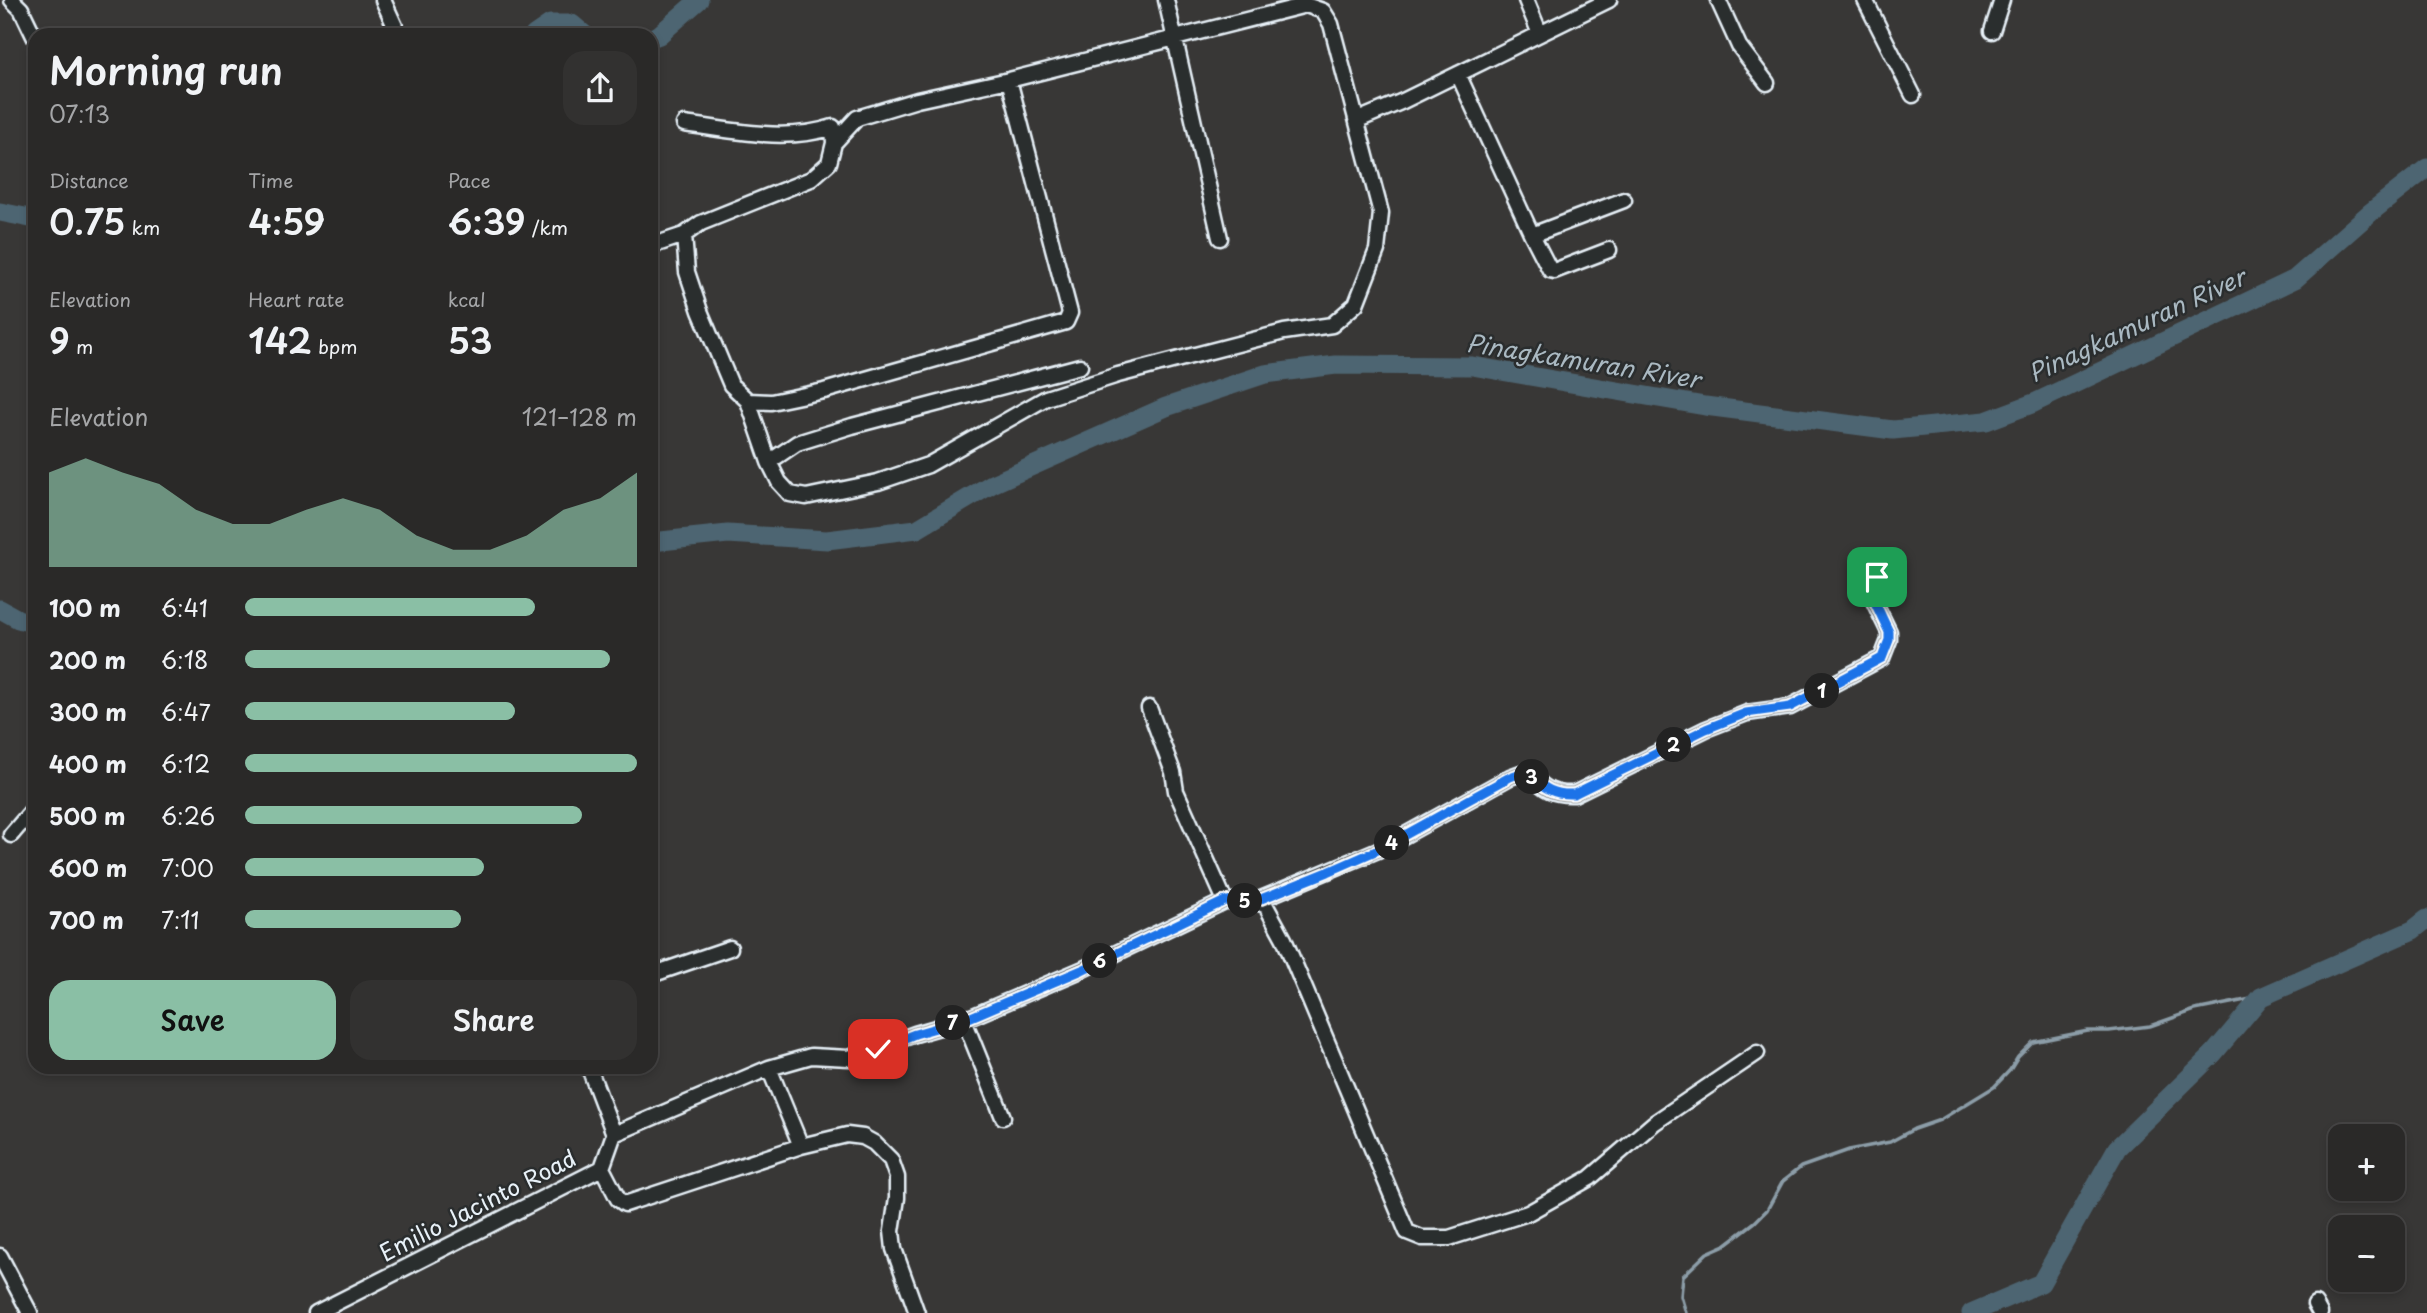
<!DOCTYPE html>
<html lang="en">
<head>
<meta charset="utf-8">
<style>
	:root { --surface:#2a2928; --page:#323130; --text:#f1f3f6; --muted:#a5a6a8; --line:#464545; --accent:#8abfa5 }
	body { margin:0; font-family:"Playpen Sans",sans-serif; background:var(--page); color:var(--text); height:100vh; display:flex; flex-direction:column; font-size:26px; white-space:nowrap }
	* { box-sizing:border-box; margin:0 }
	p { font-size:23px; color:var(--muted) }
	.icon { flex:none; width:38px; height:38px; fill:none; stroke:currentColor; stroke-width:2; stroke-linecap:round; stroke-linejoin:round }
	.map { position:relative; flex:1; overflow:hidden }
	.side { position:absolute; left:28px; top:28px; width:630px; height:1046px; display:flex; flex-direction:column; background:var(--surface); border-radius:21px; box-shadow:0 4px 10px #0003,0 0 0 2px var(--line) }
	.side>* { flex:none }
	.controls { position:absolute; left:2328px; top:1124px; display:grid; gap:14px }
	.controls a { display:grid; place-items:center; width:77px; height:77px; border-radius:14px; background:var(--surface); box-shadow:0 4px 10px #0003,0 0 0 2px var(--line); font-size:35px }
	.pin { position:absolute; display:grid; place-items:center; width:60px; height:60px; color:#fff; margin:-30px; border-radius:14px; box-shadow:0 4px 10px #0006 }
	.km { position:absolute; width:35px; height:35px; margin:-18px; border-radius:50%; background:#222; color:#fff; font-size:19px; line-height:35px; text-align:center }
	.round { display:grid; place-items:center; flex:none; width:74px; height:74px; border-radius:21px; background:var(--page) }
	.summary { display:flex; align-items:center; justify-content:space-between; height:119px; padding:0 21px }
	h1 { font-size:38px; font-weight:600; line-height:52px }
	.stats { display:grid; grid-template-columns:repeat(3,1fr); gap:10px; height:119px; padding:7px 21px }
	.stats div { display:grid; align-content:center }
	.stats b { font-size:35px; font-weight:600 }
	.stats small { font-size:19px; font-weight:400 }
	.stats p { font-size:19px }
	.chart { height:196px; padding:14px 21px }
	.chart p { display:flex; justify-content:space-between }
	.chart svg { width:100%; height:126px; margin-top:7px; fill:var(--accent); opacity:.7 }
	.button { display:flex; gap:14px; margin-top:auto; padding:14px 21px }
	.button a { flex:1; height:80px; border-radius:21px; background:var(--accent); color:#111; font-size:28px; font-weight:600; line-height:80px; text-align:center }
	.button a+a { background:var(--page); color:var(--text) }
	ul { padding:0 21px; list-style:none; font-size:23px }
	li { display:grid; grid-template-columns:112px 84px 1fr; align-items:center; height:52px }
	li i { height:18px; border-radius:9px; background:var(--accent) }
	.map>svg:first-child { display:block }
	.lines { fill:none; stroke-linecap:round; stroke-linejoin:round }
	.stream { stroke:#8c9da8; stroke-width:3.5 }
	.river { stroke:#4e6572; stroke-width:19 }
	.minor-casing { stroke:#e8f1f8; stroke-width:19 }
	.minor { stroke:#2a2d2e; stroke-width:14 }
	.route-casing { stroke:#fff; stroke-width:14 }
	.route { stroke:#1a73e8; stroke-width:9 }
	.labels { text-anchor:middle; stroke-width:5; stroke-linejoin:round; paint-order:stroke }
	.street-label { font-size:23px; fill:#e8f1f8; stroke:#2a2d2e }
	.water-label { font-size:24px; font-style:italic; fill:#aab9c2; stroke:#2a2d2e }
</style>
</head>
<body>
<div class="map">
<svg width="2427" height="1313" viewBox="0 0 2427 1313">
	<rect width="100%" height="100%" fill="#383736"/>
	<filter id="ink" filterUnits="userSpaceOnUse"><feTurbulence type="fractalNoise" baseFrequency=".0143" numOctaves="2"/><feDisplacementMap in="SourceGraphic" scale="14" xChannelSelector="R" yChannelSelector="G"/><feConvolveMatrix kernelMatrix="1 2 1 2 8 2 1 2 1" color-interpolation-filters="sRGB"/></filter>
	<g filter="url(#ink)">
		<g class="lines">
			<path class="stream" d="M 1686,1313 L 1681,1296 L 1683,1276 L 1707,1253 L 1725,1245 L 1755,1222 L 1767,1210 L 1783,1181 L 1801,1167 L 1849,1150 L 1890,1142 L 1914,1129 L 1940,1120 L 1994,1087 L 2010,1070 L 2018,1057 L 2033,1042 L 2088,1031 L 2109,1031 L 2150,1026 L 2195,1010 L 2261,997"/>
			<path class="river" d="M 534,35 L 550,24 L 572,24 L 585,35
				M 651,38 L 659,35 L 699,0
				M 0,212 L 35,219
				M 651,542 L 728,534 L 827,540 L 917,529 L 992,484 L 1166,407 L 1265,374 L 1336,365 L 1472,366 L 1705,406 L 1893,430 L 1986,421 L 2034,403 L 2295,279 L 2371,212 L 2427,168
				M 0,609 L 18,619 L 35,624
				M 1971,1313 L 2041,1283 L 2117,1148 L 2214,1053 L 2261,997 L 2413,930 L 2427,919"/>
			<g class="minor-casing">
				<path id="minor" d="M 12,0 L 21,9 L 35,38
					M 383,0 L 399,35
					M 1166,0 L 1220,238
					M 1526,0 L 1540,34
					M 1718,0 L 1739,46 L 1767,83
					M 1865,0 L 1913,95
					M 1992,31 L 2002,0
					M 1458,74 L 1532,235 L 1550,270 L 1554,271 L 1609,250
					M 1358,120 L 1403,101 L 1609,0
					M 684,124 C 732,130 785,143 833,127 L 834,143
					M 1532,235 L 1624,200
					M 651,246 L 684,235 L 701,223 L 811,179 L 829,163 L 834,143 L 857,118 L 917,100 L 1009,80 L 1306,5 L 1323,11 L 1331,24 L 1381,213 L 1377,250 L 1356,304 L 1332,325 L 1284,332 L 1118,375 L 1046,398 L 928,465 L 878,482 L 806,497 L 790,494 L 779,482 L 769,462 L 748,401 L 731,385 L 700,311 L 687,272 L 684,235
					M 748,401 L 771,402 L 824,391 L 1066,322 L 1070,313 L 1009,80
					M 769,462 L 797,443 L 852,426 L 1080,366
					M 1149,708 L 1173,772 L 1176,791 L 1225,901
					M 11,835 L 35,807
					M 1256,901 L 1378,850 L 1510,777 L 1521,773 L 1530,774 C 1544,789 1553,795 1574,794 L 1706,729 L 1747,713 L 1790,707 L 1882,658 L 1889,640 L 1889,632 L 1871,595 L 1870,582 L 1877,577
					M 651,975 L 730,948
					M 964,1020 L 1003,1117
					M 769,1068 L 801,1146
					M 614,1134 L 769,1068 L 811,1056 L 849,1058 L 915,1034 L 964,1020 L 1081,970 L 1225,901 L 1256,901 L 1266,906 L 1284,939 L 1407,1232 L 1422,1238 L 1449,1238 L 1528,1213 L 1590,1178 L 1654,1123 L 1757,1053
					M 602,1168 L 618,1199 L 625,1204 L 801,1146 L 847,1135 L 863,1137 L 874,1143 L 891,1160 L 897,1177 L 897,1198 L 892,1231 L 894,1249 L 917,1313
					M 0,1256 L 30,1313
					M 2315,1304 L 2320,1313
					M 316,1313 L 602,1168 L 614,1134 L 589,1068"/>
			</g>
			<use href="#minor" class="minor"/>
		</g>
	</g>
	<g class="lines" filter="url(#ink)">
		<g class="route-casing">
			<path id="route" d="M 878,1049 L 915,1034 L 964,1020 L 1082,970 L 1225,901 L 1256,901 L 1328,872 L 1378,850 L 1510,777 L 1521,773 L 1530,774 C 1544,789 1554,795 1574,794 L 1706,729 L 1746,713 L 1790,707 L 1882,658 L 1889,640 L 1889,632 L 1871,594 L 1870,582 L 1877,577"/>
		</g>
		<use href="#route" class="route"/>
	</g>
	<g class="labels">
		<g class="street-label">
			<text transform="translate(478 1206) rotate(-27)" y="8">Emilio Jacinto Road</text>
		</g>
		<g class="water-label">
			<text transform="translate(2137 326) rotate(-25)" y="8">Pinagkamuran River</text>
			<text transform="translate(1583 362) rotate(9)" y="8">Pinagkamuran River</text>
		</g>
	</g>
</svg>
<div class="controls">
<a>+</a>
<a>−</a>
</div>
<div class="pin" style="left:1877px;top:577px;background:#1e9e55"><svg class="icon" aria-label="arrive" viewBox="0 0 24 24"><path d="M6 21V4h12l-3 4 3 4H6"/></svg></div>
<div class="pin" style="left:878px;top:1049px;background:#d93025"><svg class="icon" aria-label="check" viewBox="0 0 24 24"><path d="M5 12l5 5 9-10"/></svg></div>
<b class="km" style="left:1822px;top:691px">1</b>
<b class="km" style="left:1674px;top:745px">2</b>
<b class="km" style="left:1532px;top:777px">3</b>
<b class="km" style="left:1392px;top:843px">4</b>
<b class="km" style="left:1245px;top:901px">5</b>
<b class="km" style="left:1100px;top:961px">6</b>
<b class="km" style="left:953px;top:1023px">7</b>
<section class="side">
<div class="summary"><div><h1>Morning run</h1><p>07:13</p></div><a class="round"><svg class="icon" aria-label="share" viewBox="0 0 24 24"><path d="M12 15V3M7 8l5-5 5 5M5 13v7h14v-7"/></svg></a></div>
<div class="stats">
<div><p>Distance</p><b>0.75<small> km</small></b></div>
<div><p>Time</p><b>4:59</b></div>
<div><p>Pace</p><b>6:39<small> /km</small></b></div>
</div>
<div class="stats">
<div><p>Elevation</p><b>9<small> m</small></b></div>
<div><p>Heart rate</p><b>142<small> bpm</small></b></div>
<div><p>kcal</p><b>53</b></div>
</div>
<div class="chart"><p><span>Elevation</span>121–128 m</p>
<svg viewBox="0 0 160 44" preserveAspectRatio="none"><path d="M0 44V11L10 6L20 11L30 15L40 24L50 29L60 29L70 24L80 20L90 24L100 33L110 38L120 38L130 33L140 24L150 20L160 11V44z"/></svg>
</div>
<ul>
<li><b>100 m</b>6:41<i style="width:74%"></i></li>
<li><b>200 m</b>6:18<i style="width:93%"></i></li>
<li><b>300 m</b>6:47<i style="width:69%"></i></li>
<li><b>400 m</b>6:12<i style="width:100%"></i></li>
<li><b>500 m</b>6:26<i style="width:86%"></i></li>
<li><b>600 m</b>7:00<i style="width:61%"></i></li>
<li><b>700 m</b>7:11<i style="width:55%"></i></li>
</ul>
<div class="button"><a>Save</a><a>Share</a></div>
</section>
</div>
</body>
</html>
